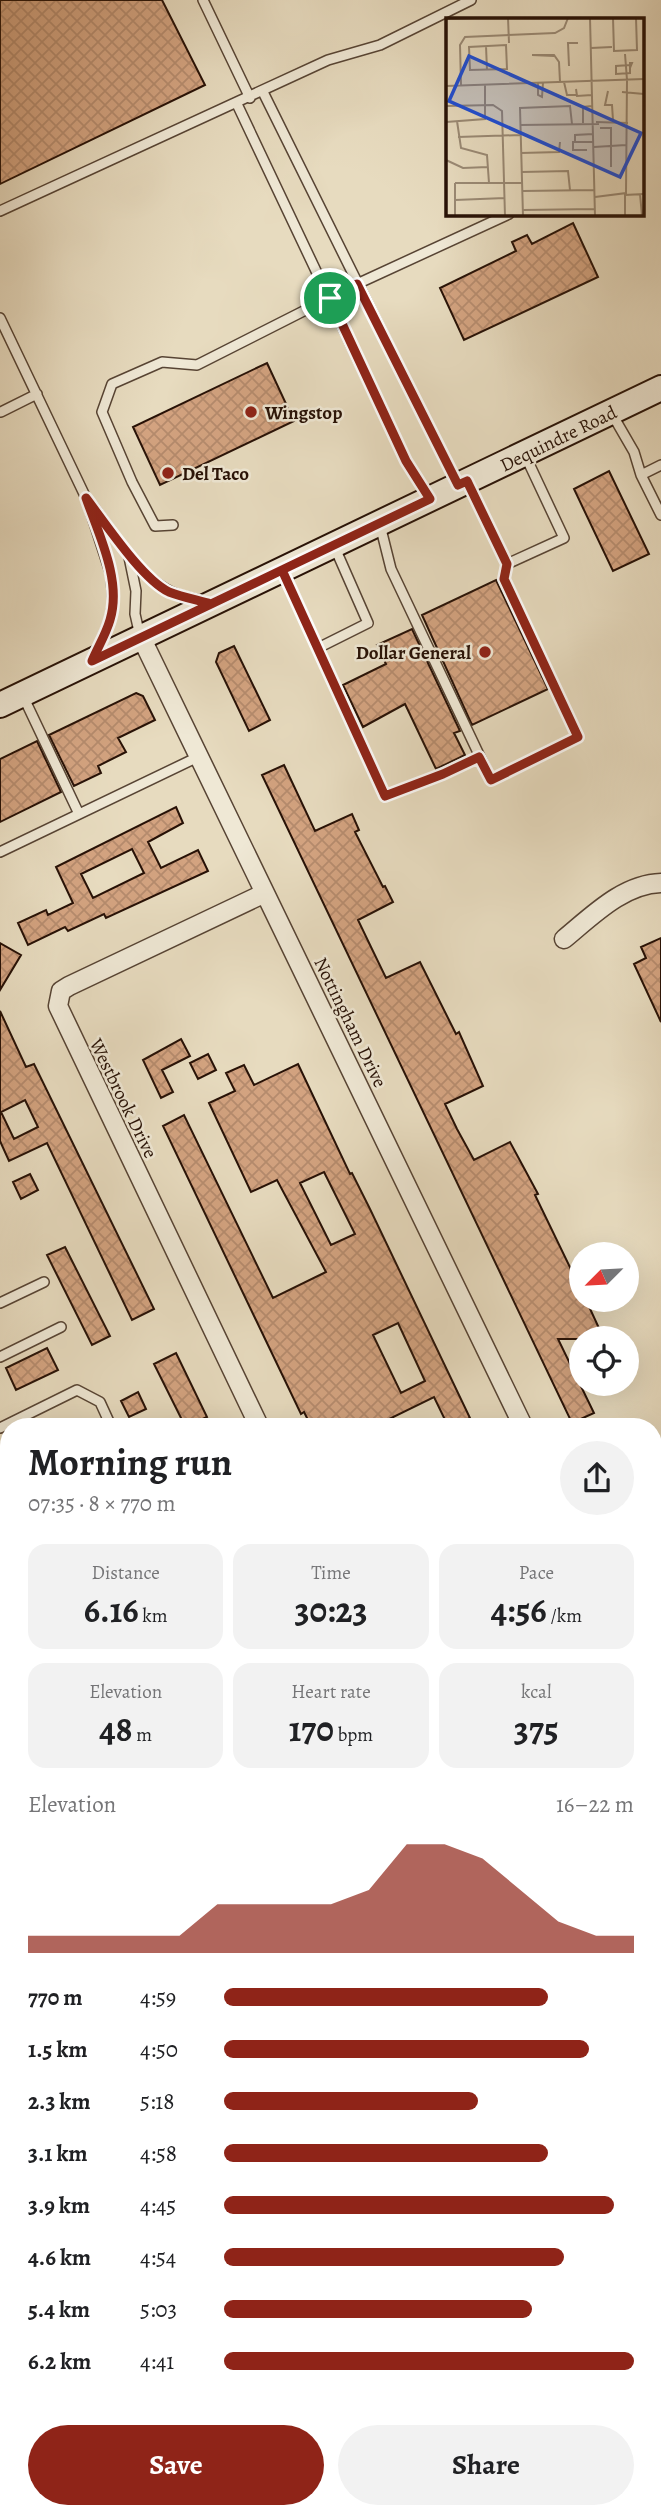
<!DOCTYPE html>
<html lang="en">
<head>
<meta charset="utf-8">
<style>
	:root { --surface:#fff; --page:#f2f2f2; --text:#202124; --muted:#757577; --accent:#8f2418 }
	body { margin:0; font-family:Alegreya,serif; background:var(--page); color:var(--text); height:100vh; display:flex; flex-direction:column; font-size:26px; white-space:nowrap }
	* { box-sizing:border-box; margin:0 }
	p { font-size:23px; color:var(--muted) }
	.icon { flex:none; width:38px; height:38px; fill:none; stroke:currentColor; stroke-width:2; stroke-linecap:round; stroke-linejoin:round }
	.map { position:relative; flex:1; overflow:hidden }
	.side { position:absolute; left:0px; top:1418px; width:662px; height:1101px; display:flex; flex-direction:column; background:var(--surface); border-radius:28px 28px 0 0; box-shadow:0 7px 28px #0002 }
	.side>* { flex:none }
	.needle { width:46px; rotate:246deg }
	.tools { position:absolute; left:569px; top:1242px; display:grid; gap:14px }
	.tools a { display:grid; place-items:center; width:70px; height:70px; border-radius:50%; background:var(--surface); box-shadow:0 7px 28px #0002; font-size:35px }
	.pin { position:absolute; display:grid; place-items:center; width:60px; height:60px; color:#fff; margin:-30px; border:4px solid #fff; border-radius:50%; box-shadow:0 2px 7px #0007 }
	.round { display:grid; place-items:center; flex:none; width:74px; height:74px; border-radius:37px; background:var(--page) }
	.summary { display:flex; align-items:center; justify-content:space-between; height:119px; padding:0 28px }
	h1 { font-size:38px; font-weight:600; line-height:52px }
	.stats { display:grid; grid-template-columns:repeat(3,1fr); gap:10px; height:119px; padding:7px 28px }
	.stats div { display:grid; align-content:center; border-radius:18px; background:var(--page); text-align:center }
	.stats b { font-size:35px; font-weight:600 }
	.stats small { font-size:19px; font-weight:400 }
	.stats p { font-size:19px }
	.chart { height:196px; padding:14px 28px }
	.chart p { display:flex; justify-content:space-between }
	.chart svg { width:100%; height:126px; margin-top:7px; fill:var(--accent); opacity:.7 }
	.primary-button { display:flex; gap:14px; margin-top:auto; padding:14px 28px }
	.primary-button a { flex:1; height:80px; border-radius:42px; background:var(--accent); color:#fff; font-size:28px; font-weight:600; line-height:80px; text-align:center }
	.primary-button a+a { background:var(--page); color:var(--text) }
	ul { padding:0 28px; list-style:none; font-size:23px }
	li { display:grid; grid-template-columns:112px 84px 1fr; align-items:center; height:52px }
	li i { height:18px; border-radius:9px; background:var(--accent) }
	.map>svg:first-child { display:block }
	.building { fill:url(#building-cross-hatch); stroke:#271106; stroke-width:2; fill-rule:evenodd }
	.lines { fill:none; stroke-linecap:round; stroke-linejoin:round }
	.service-casing { stroke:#574434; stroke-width:12 }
	.minor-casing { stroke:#574434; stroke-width:21 }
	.secondary-casing { stroke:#271106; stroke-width:28 }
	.path { stroke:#271106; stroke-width:3.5; stroke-dasharray:5 3.5; stroke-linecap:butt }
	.service { stroke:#efe8d5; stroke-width:9 }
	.minor { stroke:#efe8d5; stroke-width:18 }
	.secondary { stroke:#efe8d5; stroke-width:24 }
	.route-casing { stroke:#fff; stroke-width:14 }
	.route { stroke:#8f2418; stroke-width:9 }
	.poi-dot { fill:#8f2418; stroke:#efe8d5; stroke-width:2.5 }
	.labels { text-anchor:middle; stroke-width:5; stroke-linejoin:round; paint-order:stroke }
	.poi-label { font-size:19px; font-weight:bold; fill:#271106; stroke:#efe8d5; text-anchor:start }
	.street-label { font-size:19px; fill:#271106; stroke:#efe8d5 }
	.inset-road { fill:none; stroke:#9a8a75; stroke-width:2 }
	.view { fill:#1d4ed8; fill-opacity:0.15; stroke:#1d4ed8; stroke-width:3.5 }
	.inset-edge { fill:none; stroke:#271106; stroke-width:3.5 }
</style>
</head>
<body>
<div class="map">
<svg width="661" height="2517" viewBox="0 0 661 2517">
	<defs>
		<pattern id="building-cross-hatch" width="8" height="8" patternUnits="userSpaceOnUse" patternTransform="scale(1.75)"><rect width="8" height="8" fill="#d3a380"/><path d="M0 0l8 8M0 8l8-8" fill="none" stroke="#b58b6d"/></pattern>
	</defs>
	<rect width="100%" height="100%" fill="#e7dbbf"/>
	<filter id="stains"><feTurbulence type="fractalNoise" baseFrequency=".00286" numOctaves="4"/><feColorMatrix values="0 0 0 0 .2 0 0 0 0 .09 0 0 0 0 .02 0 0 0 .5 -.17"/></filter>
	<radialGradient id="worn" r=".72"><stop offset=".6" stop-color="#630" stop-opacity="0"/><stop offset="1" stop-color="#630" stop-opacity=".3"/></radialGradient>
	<path class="building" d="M 0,0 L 162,0 L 205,85 L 0,184 Z
		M 573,223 L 598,277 L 464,340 L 440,288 L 516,251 L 512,242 L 527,235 L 532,244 Z
		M 267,363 L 294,421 L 160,485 L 133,427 Z
		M 609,471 L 649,554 L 613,571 L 574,489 Z
		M 496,580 L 548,689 L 472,725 L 422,615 Z
		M 412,629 L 460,731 L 454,733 L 465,755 L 436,769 L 405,704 L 363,727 L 343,685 L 386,664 L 377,645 Z
		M 234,646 L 270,720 L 249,731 L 216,662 L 219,653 Z
		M 136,693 L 143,696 L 155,720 L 118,738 L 126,752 L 98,766 L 101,773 L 74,786 L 49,735 Z
		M 37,741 L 61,792 L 0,822 L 0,759 Z
		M 284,765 L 315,831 L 352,814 L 359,830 L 355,832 L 383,887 L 385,886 L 393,902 L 358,920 L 371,947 L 386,978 L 420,962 L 456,1034 L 459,1032 L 483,1086 L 445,1104 L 457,1129 L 474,1160 L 510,1142 L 538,1194 L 535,1195 L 581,1290 L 581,1300 L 586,1300 L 604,1339 L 558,1339 L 594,1413 L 572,1423 L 262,775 Z
		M 176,807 L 183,823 L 148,842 L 161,868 L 198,850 L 208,871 L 106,918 L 104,914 L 68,931 L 65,927 L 28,945 L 18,923 L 46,910 L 48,915 L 73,903 L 56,867 ZM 132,849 L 144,873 L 93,898 L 81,874 Z
		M 661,938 L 661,1022 L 634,964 L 646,958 L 641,947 Z
		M 0,943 L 21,955 L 0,990 Z
		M 0,1011 L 26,1067 L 34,1064 L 154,1309 L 132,1320 L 47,1143 L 9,1161 L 0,1141 ZM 25,1100 L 38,1127 L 14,1139 L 1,1112 Z
		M 181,1039 L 190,1056 L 162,1070 L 173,1092 L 161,1098 L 143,1060 Z
		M 208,1054 L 216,1070 L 198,1079 L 190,1063 Z
		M 298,1064 L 350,1174 L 352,1173 L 370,1209 L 470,1418 L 452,1426 L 448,1426 L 434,1397 L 385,1421 L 387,1426 L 311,1426 L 304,1412 L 301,1414 L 163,1126 L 184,1115 L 273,1298 L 326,1272 L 277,1180 L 251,1192 L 209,1103 L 235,1091 L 226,1073 L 244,1065 L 254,1085 ZM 324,1172 L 355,1234 L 331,1245 L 300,1183 ZM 398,1323 L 425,1381 L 401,1393 L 373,1335 Z
		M 30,1174 L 38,1190 L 21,1199 L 13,1182 Z
		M 65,1247 L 110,1336 L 92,1345 L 47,1255 Z
		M 47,1348 L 58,1370 L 16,1390 L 6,1368 Z
		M 176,1353 L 207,1417 L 187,1426 L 185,1426 L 154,1364 Z
		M 138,1392 L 146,1409 L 129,1417 L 121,1401 Z"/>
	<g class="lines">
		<g class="service-casing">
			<path id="service" d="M 203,0 L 250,98
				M 263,92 L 457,484
				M 237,104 L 406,461 L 429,498
				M 0,211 L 328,60 L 380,45 L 471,0
				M 0,318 L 86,498 L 111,575 L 113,602 L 110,620 L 96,653
				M 1,412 L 37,394
				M 612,414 L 634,452 L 641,475 L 661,515
				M 641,475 L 661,465
				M 468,483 L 507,564 L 564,538 L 525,455
				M 93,506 C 112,532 138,574 166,589 C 176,596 191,598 203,601
				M 173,525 L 155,526 L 132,482 L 102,412 L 112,384 L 162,362 L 197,365 L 357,284 L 509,214
				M 380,525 L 391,569 L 491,780 L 578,737 L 504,578 L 507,564
				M 129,557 L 136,591 L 135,614 L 140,636
				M 283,571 L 385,796 L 443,774 L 479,757
				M 318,648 L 368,623 L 335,548
				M 23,696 L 79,814
				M 0,852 L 200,756
				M 0,1303 L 44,1282
				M 0,1357 L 61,1327
				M 0,1428 L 77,1390 L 100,1402 L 111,1426
				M 0,1508 L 9,1504
				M 0,2046 L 9,2037
				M 0,2054 L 9,2057
				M 0,2085 L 9,2103
				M 0,2266 L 9,2262
				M 576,2510 L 579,2517
				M 0,2516 L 12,2510"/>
		</g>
		<g class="minor-casing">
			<path id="minor" d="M 141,637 L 523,1426
				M 564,939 C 592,916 623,884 661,883
				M 259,1426 L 58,1006 L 61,991 L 69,986 L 265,893
				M 653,1476 L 661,1472
				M 653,1736 L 661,1733
				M 653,1972 L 661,1971
				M 653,2355 L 661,2372
				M 289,2517 L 304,2510"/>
		</g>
		<g class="secondary-casing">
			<path id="secondary" d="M 0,705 L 661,388
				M 0,1631 L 9,1649
				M 425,2510 L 428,2517"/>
		</g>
		<path class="path" d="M 0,1462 L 7,1477"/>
		<use href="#service" class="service"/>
		<use href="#minor" class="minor"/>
		<use href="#secondary" class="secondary"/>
	</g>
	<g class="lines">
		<g class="route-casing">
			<path id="route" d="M 330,298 L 406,461 L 430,499 L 211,604 C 197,600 182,597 169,592 C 142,579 105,523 86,498 C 99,535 122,581 110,620 C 106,634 98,647 92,661 L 282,570 L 385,796 L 443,774 L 479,757 L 491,780 L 578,737 L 504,579 L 507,564 L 467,481 L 458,485 L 357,284 L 330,298"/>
		</g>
		<use href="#route" class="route"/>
	</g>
	<g class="poi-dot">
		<circle cx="251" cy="412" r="7"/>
		<circle cx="168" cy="473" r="7"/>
		<circle cx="485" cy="652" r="7"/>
	</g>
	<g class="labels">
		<g class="poi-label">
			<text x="265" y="419">Wingstop</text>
			<text x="182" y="480">Del Taco</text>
			<text x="471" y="659" text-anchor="end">Dollar General</text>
		</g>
		<g class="street-label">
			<text transform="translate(558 438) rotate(-26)" y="7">Dequindre Road</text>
			<text transform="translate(351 1022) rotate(64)" y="7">Nottingham Drive</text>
			<text transform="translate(124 1098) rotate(64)" y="7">Westbrook Drive</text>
		</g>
	</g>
	<g transform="translate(446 18)">
		<rect width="198" height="198" fill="#e7dbbf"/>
		<path class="inset-road" d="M 62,0 L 63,25M 144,0 L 149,198M 167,0 L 168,33 L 191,32 L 190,0M 0,1 L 29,0M 60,27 L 61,51 L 24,52 L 23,29 ZM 40,28 L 41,52M 145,30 L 166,29M 179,36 L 181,62M 108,38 L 86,37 L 108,37 L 113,44 L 114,64M 184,47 L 170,48 L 170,56 L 184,55 L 184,45 L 186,45 L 184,50M 123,48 L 122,25 L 132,25M 118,64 L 121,77 L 130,77M 92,65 L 92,77 L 96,79 L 97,65M 15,67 L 14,27 L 19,19 L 109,15 L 118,10 L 122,0M 0,68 L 198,61M 130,71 L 131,78 L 146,77M 162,73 L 159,87 L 166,87 L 167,102M 176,74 L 198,76M 0,88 L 47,87 L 56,93 L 59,198M 11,103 L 15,130 L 41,137 L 43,165M 0,104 L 39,101 L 39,67M 150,104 L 182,105M 137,105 L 137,89 L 146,88M 74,107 L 153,106M 154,110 L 165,110 L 165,149M 12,119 L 74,117M 129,124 L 129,117 L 147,116M 148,129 L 180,127M 141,132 L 127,132 L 127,124 L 147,124M 75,135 L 113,134 L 114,124M 0,142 L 17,150 L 42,149M 76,154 L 122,153 L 124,172M 9,165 L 76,165M 9,165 L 9,197M 77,173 L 149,172M 194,176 L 196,198M 149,179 L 180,175 L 181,62M 9,182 L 59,180M 77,192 L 149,191M 5,198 L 38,198M 77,198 L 74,90 L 124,88 L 126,106M 179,198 L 179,177 L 198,176"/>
		<path class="view" d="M 23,38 L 195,115 L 174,159 L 3,83 Z"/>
		<rect width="198" height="198" class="inset-edge"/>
	</g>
	<rect width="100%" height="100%" filter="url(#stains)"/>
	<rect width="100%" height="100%" fill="url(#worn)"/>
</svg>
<div class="tools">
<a><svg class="needle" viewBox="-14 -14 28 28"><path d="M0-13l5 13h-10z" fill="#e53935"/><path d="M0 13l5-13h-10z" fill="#757577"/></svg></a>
<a><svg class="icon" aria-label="locate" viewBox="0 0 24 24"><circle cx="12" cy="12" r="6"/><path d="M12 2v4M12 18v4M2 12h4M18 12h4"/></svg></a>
</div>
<div class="pin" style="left:330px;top:298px;background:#1e9e55"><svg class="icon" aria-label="arrive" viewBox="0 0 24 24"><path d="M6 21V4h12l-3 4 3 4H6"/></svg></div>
<section class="side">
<div class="summary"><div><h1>Morning run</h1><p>07:35 · 8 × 770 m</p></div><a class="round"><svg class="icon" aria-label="share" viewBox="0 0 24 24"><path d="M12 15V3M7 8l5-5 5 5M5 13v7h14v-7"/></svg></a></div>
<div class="stats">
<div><p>Distance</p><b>6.16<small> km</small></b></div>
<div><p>Time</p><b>30:23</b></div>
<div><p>Pace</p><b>4:56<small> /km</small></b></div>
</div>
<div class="stats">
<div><p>Elevation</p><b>48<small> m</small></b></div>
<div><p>Heart rate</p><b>170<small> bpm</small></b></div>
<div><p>kcal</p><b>375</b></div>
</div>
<div class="chart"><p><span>Elevation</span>16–22 m</p>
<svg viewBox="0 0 160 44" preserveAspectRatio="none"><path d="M0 44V38L10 38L20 38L30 38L40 38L50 27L60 27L70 27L80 27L90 22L100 6L110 6L120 11L130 22L140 33L150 38L160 38V44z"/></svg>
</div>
<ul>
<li><b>770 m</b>4:59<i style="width:79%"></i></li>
<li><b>1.5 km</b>4:50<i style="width:89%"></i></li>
<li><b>2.3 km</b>5:18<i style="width:62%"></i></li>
<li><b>3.1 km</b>4:58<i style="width:79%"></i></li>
<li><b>3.9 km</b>4:45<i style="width:95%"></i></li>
<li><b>4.6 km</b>4:54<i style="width:83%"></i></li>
<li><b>5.4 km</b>5:03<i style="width:75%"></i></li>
<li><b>6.2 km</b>4:41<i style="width:100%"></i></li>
</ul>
<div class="primary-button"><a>Save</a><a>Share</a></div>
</section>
</div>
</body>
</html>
